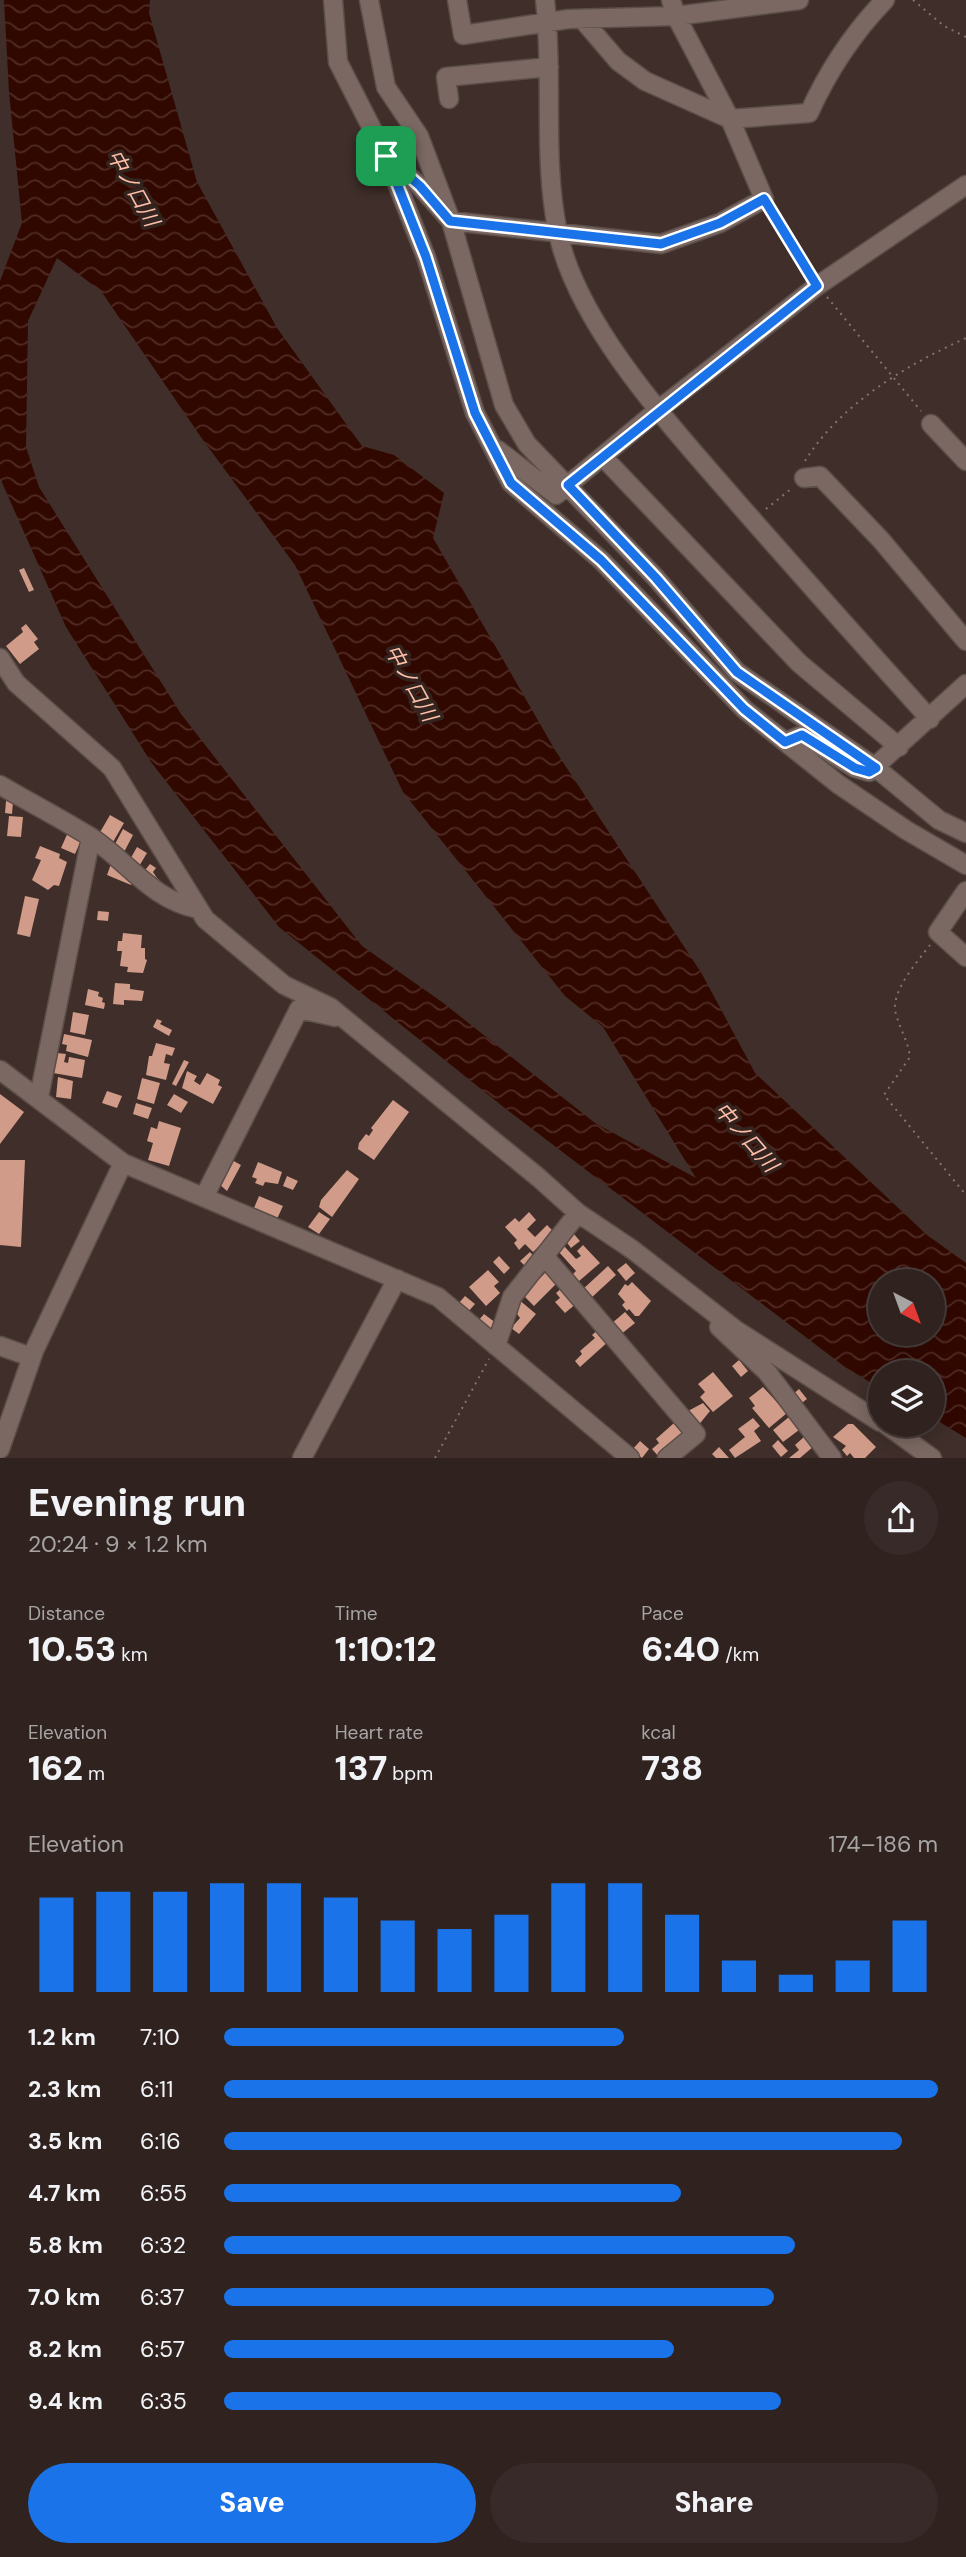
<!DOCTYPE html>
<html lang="en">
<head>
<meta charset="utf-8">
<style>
	:root { --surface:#2f221f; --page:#372a28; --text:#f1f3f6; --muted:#a7a4a4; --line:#4a3f3d; --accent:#1a73e8 }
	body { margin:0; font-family:"DM Sans","Noto Sans JP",sans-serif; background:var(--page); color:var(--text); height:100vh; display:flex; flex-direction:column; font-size:26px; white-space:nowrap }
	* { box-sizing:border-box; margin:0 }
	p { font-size:23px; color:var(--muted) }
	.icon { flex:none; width:38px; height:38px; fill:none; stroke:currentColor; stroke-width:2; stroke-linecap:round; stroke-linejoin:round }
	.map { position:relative; height:1458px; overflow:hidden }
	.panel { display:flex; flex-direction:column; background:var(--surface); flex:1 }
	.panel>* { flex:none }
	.needle { width:46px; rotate:139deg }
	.controls { position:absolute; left:868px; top:1269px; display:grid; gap:14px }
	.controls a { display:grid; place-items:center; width:77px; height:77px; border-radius:50%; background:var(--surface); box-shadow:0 4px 18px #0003,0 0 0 2px var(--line); font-size:35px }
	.pin { position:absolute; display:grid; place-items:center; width:60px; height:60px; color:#fff; margin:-30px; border-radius:14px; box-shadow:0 4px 10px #0006 }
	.round { display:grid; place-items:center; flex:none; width:74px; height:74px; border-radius:37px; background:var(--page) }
	.head { display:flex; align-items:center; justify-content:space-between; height:119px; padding:0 28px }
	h1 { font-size:38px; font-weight:800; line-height:52px }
	.figures { display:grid; grid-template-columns:repeat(3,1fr); gap:10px; height:119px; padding:7px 28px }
	.figures div { display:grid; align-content:center }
	.figures b { font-size:35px; font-weight:800 }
	.figures small { font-size:19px; font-weight:400 }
	.figures p { font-size:19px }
	.chart { height:196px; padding:14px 28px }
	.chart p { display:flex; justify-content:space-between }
	.chart svg { width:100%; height:126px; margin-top:7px; stroke:var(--accent); stroke-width:6 }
	.button { display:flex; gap:14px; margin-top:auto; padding:14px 28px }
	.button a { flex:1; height:80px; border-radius:42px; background:var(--accent); color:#fff; font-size:28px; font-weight:800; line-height:80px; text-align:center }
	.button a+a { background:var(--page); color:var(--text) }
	ul { padding:0 28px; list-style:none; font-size:23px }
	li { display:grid; grid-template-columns:112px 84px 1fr; align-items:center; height:52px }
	li i { height:18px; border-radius:9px; background:var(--accent) }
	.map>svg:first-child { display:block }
	.water { fill:url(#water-waves); fill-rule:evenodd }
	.building { fill:#d09b88 }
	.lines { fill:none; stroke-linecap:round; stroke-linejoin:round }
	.minor-casing { stroke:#5b4d48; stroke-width:21 }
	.path { stroke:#82746f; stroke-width:2; stroke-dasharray:2 5; stroke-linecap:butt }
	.minor { stroke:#7b6862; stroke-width:18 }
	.route-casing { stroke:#fff; stroke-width:14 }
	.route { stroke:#1a73e8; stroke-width:9 }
	.labels { text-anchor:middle; stroke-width:7; stroke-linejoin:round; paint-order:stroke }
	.water-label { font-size:21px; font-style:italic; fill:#febea7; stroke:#34241f }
</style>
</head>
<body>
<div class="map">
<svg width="966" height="1458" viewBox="0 0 966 1458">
	<defs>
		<pattern id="water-waves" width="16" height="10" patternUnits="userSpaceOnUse" patternTransform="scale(1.75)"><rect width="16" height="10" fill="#310800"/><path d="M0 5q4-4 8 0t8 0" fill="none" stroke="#4f2b24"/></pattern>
	</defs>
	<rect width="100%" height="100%" fill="#3f2e29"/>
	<path class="water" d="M 4,0 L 150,0 L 149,13 L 197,182 L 277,328 L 362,446 L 394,455 L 444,493 L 433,538 L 555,750 L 702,974 L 755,1073 L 927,1235 L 966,1263 L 966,1438 L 933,1418 L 933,1372 L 880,1372 L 880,1388 L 845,1367 L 506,1109 L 279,927 L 151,762 L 66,627 L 0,478 L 0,281 L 22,223 L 9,92 ZM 57,258 L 101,291 L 203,440 L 295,565 L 403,792 L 565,996 L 603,1027 L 696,1178 L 595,1123 L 442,1002 L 362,946 L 181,714 L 39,487 L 26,447 L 28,321 ZM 880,1281 L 933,1281 L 933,1334 L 880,1334 Z"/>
	<path class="building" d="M 24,568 L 34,590 L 29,592 L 19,570 Z
		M 26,624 L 38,639 L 34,642 L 39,649 L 20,664 L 6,646 L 23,632 L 21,628 Z
		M 6,801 L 13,802 L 12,814 L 5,813 Z
		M 110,815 L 124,823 L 113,842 L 99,834 Z
		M 9,816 L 23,817 L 21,837 L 7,836 Z
		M 123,829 L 133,835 L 122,856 L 115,852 L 118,846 L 115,844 Z
		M 69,830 L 83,836 L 75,854 L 61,848 Z
		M 40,846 L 60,854 L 59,858 L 67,862 L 59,886 L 54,885 L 48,890 L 32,880 L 41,860 L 35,858 Z
		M 137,847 L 147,853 L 138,868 L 128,863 Z
		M 111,864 L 133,879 L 131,885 L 107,875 Z
		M 150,864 L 156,868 L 153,872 L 157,878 L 165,885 L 161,891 L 141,875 Z
		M 25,896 L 39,899 L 30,937 L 17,934 Z
		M 98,911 L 109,912 L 108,921 L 97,920 Z
		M 123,933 L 142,935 L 141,948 L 145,948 L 145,959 L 147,960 L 143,973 L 127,972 L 128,967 L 120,966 L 122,951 L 117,951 L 118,941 L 122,941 Z
		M 115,983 L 130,984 L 130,989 L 144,991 L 142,1001 L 124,1000 L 124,1005 L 113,1004 Z
		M 88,989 L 99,992 L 98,996 L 103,998 L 102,1002 L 105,1003 L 104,1009 L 85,1005 Z
		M 73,1012 L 89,1015 L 85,1035 L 70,1032 Z
		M 157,1019 L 162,1021 L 160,1024 L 172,1030 L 169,1036 L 153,1027 Z
		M 64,1034 L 92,1040 L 88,1057 L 66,1051 L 67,1045 L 62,1044 Z
		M 156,1043 L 175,1048 L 172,1056 L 166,1054 L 164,1063 L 170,1064 L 166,1080 L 146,1075 L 149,1056 L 152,1056 Z
		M 57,1053 L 66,1054 L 64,1062 L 68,1063 L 69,1057 L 85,1060 L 82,1078 L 53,1073 Z
		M 184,1060 L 189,1062 L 176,1086 L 172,1084 Z
		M 187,1071 L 197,1076 L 194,1081 L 200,1085 L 207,1073 L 220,1080 L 218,1085 L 222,1087 L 213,1104 L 182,1088 Z
		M 58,1077 L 73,1081 L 71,1099 L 56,1097 Z
		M 142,1078 L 160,1083 L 154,1104 L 137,1099 Z
		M 107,1091 L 122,1096 L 117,1108 L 102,1103 Z
		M 0,1094 L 24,1112 L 0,1144 Z
		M 174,1094 L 188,1102 L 181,1113 L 167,1105 Z
		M 393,1100 L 409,1112 L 374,1160 L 358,1149 L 359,1143 L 366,1134 L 369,1136 L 373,1130 L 371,1128 Z
		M 136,1103 L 152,1108 L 148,1119 L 133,1114 Z
		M 159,1121 L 181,1128 L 169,1166 L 148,1160 L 153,1143 L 147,1141 L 151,1127 L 157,1129 Z
		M 230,1159 L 241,1165 L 227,1191 L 218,1183 Z
		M 0,1160 L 25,1160 L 21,1247 L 0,1245 Z
		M 258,1162 L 282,1172 L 278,1184 L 265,1182 L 263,1186 L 255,1183 L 257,1179 L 252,1177 Z
		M 347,1170 L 359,1179 L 332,1217 L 319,1207 L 321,1200 Z
		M 287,1176 L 298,1181 L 293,1190 L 283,1186 Z
		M 259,1196 L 283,1206 L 277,1219 L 254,1208 Z
		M 319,1212 L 330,1219 L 319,1234 L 308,1227 Z
		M 529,1212 L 536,1220 L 527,1229 L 535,1237 L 547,1225 L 554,1232 L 533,1252 L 525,1244 L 519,1250 L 514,1243 L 517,1240 L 505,1227 L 515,1218 L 519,1222 Z
		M 573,1233 L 580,1241 L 571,1248 L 565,1240 Z
		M 583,1245 L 600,1263 L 578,1282 L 572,1275 L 576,1271 L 558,1251 L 564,1246 L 576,1259 L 581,1256 L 577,1251 Z
		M 530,1252 L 538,1261 L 528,1269 L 520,1261 Z
		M 499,1256 L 510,1268 L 504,1274 L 493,1262 Z
		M 626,1263 L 635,1273 L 626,1281 L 617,1270 Z
		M 608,1266 L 616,1275 L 590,1299 L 582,1290 Z
		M 488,1270 L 499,1282 L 494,1286 L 500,1293 L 486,1306 L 469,1287 Z
		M 548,1270 L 559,1281 L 534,1306 L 523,1295 Z
		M 632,1282 L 651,1301 L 639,1316 L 635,1316 L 629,1309 L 627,1311 L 622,1305 L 625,1302 L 618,1294 L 625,1284 L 628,1286 Z
		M 563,1287 L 577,1303 L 565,1313 L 555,1302 L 560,1298 L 556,1293 Z
		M 465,1296 L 475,1304 L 468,1312 L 458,1304 Z
		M 518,1299 L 536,1314 L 519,1334 L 511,1328 L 520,1318 L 512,1307 Z
		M 625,1312 L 635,1323 L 620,1335 L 611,1324 Z
		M 484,1314 L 496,1323 L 490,1330 L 478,1321 Z
		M 600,1328 L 610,1340 L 580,1367 L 575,1361 L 582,1354 L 580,1351 L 595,1338 L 592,1335 Z
		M 739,1360 L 748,1371 L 741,1377 L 732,1366 Z
		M 713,1372 L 733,1396 L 713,1412 L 700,1397 L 705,1392 L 698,1384 Z
		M 763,1387 L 787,1413 L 769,1428 L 752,1408 L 755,1406 L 749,1398 Z
		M 799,1389 L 807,1399 L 799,1405 L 791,1396 Z
		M 703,1403 L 710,1411 L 697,1427 L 688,1417 L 691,1414 L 688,1411 Z
		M 789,1417 L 799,1430 L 783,1442 L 773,1430 Z
		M 753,1418 L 760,1426 L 754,1431 L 761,1441 L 735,1458 L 729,1450 L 745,1437 L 738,1429 Z
		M 674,1423 L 687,1433 L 659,1457 L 652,1449 L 659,1443 L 656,1439 Z
		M 848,1424 L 853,1424 L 876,1447 L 865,1458 L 854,1458 L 850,1453 L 847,1456 L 842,1450 L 846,1446 L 833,1437 Z
		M 805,1436 L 814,1446 L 800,1458 L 789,1458 L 799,1450 L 795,1445 Z
		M 778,1440 L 788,1451 L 781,1457 L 772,1446 Z
		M 640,1441 L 649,1449 L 642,1458 L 632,1450 Z
		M 719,1447 L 729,1458 L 716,1458 L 712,1454 Z"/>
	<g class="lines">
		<g class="minor-casing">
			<path id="minor" d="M 333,0 L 338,62 L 386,156 L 426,257 L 475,413 L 511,483 L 601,560 L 744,709 L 838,784 L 906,830 L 966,865
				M 369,0 L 386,87 L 419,136 L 451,221 L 504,405 L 527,444 L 656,578 L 737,672 L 876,768 L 939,820 L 966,833
				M 457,0 L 463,35 L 569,19 L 676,16 L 799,0
				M 545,0 C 554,77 542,157 558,233 C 578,327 674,429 736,501 C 800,574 865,647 930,719
				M 582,19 L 618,61 L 645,81 L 730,119 L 809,113 C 829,69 852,34 885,0
				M 449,99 L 446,77 L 549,67
				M 388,159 L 420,186 L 451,221 L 661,244 L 720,223 L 764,199 L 730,119 L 676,16 L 671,0
				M 931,424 L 966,461
				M 498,450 L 556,495 L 658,410 L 817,286 L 966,185
				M 603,457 L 799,663 L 899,747
				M 804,478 L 820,476 L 881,540 L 966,641
				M 0,658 L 16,683 L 112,768 L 205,919 L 284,985 L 330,1007 L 539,1178 L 578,1213 L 633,1250 L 736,1330 L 880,1422
				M 785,742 L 802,735 L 855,768 L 869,772 L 966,684
				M 0,785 C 29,802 60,818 89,836 C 128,861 150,899 198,909
				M 966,891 L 938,932 L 966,957
				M 0,1070 L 123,1163 L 438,1297 L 630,1458
				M 39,1097 L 91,837
				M 204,1197 L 299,1009 L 335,1017
				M 546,1258 L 696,1434 L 667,1458
				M 719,1327 L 767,1372 L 832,1458
				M 0,1346 L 31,1357
				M 496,1346 L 512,1297 L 578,1213
				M 885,1424 L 932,1458
				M 0,1449 L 34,1351 L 123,1163
				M 302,1458 L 397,1279"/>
		</g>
		<path class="path" d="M 913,0 L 944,26 L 966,37
			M 772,211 L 809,272
			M 827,297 L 921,411
			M 805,461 C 840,404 907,365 966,338
			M 766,509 L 791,489
			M 930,945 C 918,961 889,993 896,1014 C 900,1029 908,1041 910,1057 L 884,1095 L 966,1195
			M 435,1458 L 489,1359"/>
		<use href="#minor" class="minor"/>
	</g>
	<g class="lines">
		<g class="route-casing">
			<path id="route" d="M 386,156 L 420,186 L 450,221 L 661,244 L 720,223 L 764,199 L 817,286 L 568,485 L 656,578 L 737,672 L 876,768 L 869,772 L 855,768 L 802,735 L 785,742 L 744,709 L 601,560 L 511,483 L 475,413 L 426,257 Z"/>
		</g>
		<use href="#route" class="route"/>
	</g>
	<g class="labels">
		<g class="water-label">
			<text transform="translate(133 188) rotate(61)" y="7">中ノ口川</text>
			<text transform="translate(411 683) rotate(61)" y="7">中ノ口川</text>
			<text transform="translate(746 1137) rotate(49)" y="7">中ノ口川</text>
		</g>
	</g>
</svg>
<div class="controls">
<a><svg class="needle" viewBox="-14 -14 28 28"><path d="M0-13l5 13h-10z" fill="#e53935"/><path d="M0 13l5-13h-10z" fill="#a7a4a4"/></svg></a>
<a><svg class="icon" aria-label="layers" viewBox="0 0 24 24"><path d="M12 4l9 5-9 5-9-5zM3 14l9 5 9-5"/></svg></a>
</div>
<div class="pin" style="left:386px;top:156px;background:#1e9e55"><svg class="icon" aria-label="arrive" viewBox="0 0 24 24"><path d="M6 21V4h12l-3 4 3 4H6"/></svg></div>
</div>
<section class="panel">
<div class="head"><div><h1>Evening run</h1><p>20:24 · 9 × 1.2 km</p></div><a class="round"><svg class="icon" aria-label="share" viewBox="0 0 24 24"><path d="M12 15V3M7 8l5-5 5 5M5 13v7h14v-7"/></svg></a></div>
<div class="figures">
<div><p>Distance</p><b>10.53<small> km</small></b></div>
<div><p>Time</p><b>1:10:12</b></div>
<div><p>Pace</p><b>6:40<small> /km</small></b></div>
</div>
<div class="figures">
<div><p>Elevation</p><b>162<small> m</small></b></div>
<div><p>Heart rate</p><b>137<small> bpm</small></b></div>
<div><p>kcal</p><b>738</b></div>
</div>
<div class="chart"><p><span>Elevation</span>174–186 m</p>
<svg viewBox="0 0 160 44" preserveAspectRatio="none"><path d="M5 44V11M15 44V9M25 44V9M35 44V6M45 44V6M55 44V11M65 44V19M75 44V22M85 44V17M95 44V6M105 44V6M115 44V17M125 44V33M135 44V38M145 44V33M155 44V19"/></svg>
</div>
<ul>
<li><b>1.2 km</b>7:10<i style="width:56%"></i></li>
<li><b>2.3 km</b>6:11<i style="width:100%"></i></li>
<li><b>3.5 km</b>6:16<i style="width:95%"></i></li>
<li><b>4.7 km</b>6:55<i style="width:64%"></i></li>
<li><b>5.8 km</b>6:32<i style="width:80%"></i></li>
<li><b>7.0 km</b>6:37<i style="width:77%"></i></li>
<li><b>8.2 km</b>6:57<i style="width:63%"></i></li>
<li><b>9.4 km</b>6:35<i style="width:78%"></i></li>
</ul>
<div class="button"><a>Save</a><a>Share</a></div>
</section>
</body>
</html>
